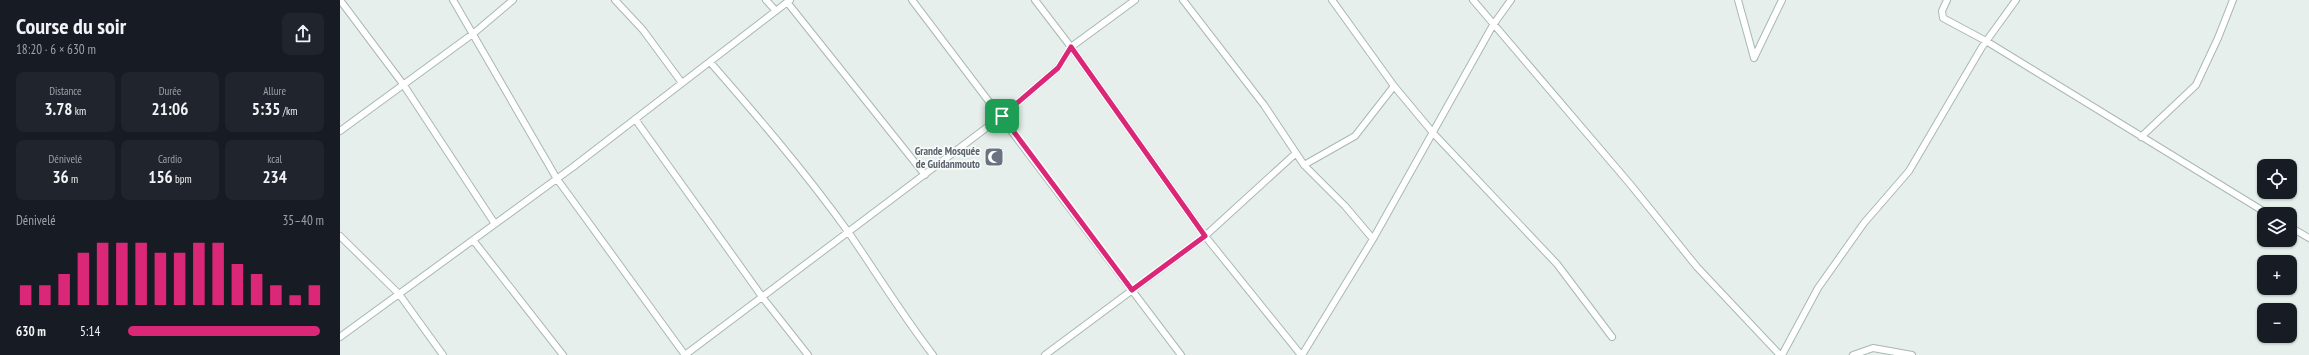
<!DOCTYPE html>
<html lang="fr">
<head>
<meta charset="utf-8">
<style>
	:root { --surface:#171b24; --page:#20242c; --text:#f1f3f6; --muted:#9ea1a6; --accent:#db2777 }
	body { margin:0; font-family:"PT Sans Narrow",sans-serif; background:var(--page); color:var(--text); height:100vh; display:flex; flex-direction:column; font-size:15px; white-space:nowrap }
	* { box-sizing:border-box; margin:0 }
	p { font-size:13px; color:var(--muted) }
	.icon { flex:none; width:22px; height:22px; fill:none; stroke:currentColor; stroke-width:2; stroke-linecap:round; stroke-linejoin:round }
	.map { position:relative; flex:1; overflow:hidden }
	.panel { display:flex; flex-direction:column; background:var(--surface); width:340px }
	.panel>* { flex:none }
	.controls { position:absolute; left:1917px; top:159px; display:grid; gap:8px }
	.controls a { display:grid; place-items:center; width:40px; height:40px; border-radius:8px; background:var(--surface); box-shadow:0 1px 3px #0004; font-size:20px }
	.pin { position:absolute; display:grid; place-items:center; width:34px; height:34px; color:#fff; margin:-17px; border-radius:8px; box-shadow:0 2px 6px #0006 }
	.round { display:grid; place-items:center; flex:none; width:42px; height:42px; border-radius:8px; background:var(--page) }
	.summary { display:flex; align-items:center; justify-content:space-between; height:68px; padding:0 16px }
	h1 { font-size:22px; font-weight:800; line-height:30px }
	.figures { display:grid; grid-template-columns:repeat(3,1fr); gap:6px; height:68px; padding:4px 16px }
	.figures div { display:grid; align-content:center; border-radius:8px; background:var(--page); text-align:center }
	.figures b { font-size:17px; font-weight:800 }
	.figures small { font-size:11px; font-weight:400 }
	.figures p { font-size:11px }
	.chart { height:112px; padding:8px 16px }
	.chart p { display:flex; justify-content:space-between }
	.chart svg { width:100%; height:72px; margin-top:4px; stroke:var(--accent); stroke-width:6 }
	ul { padding:0 16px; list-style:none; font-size:13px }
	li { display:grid; grid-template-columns:64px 48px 1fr; align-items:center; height:30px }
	li i { height:10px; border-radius:5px; background:var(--accent) }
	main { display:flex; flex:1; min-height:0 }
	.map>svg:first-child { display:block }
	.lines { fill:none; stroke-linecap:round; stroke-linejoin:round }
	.minor-casing { stroke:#a8b8b2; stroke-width:8 }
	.minor { stroke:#fff; stroke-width:6 }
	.route-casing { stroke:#fff; stroke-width:8 }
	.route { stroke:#db2777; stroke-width:5 }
	.labels { text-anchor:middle; stroke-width:3.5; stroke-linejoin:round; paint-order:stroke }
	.worship-label { font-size:11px; font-weight:bold; fill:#5b616d; stroke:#f7fbf9; text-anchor:end }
</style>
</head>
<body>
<main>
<section class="panel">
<div class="summary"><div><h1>Course du soir</h1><p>18:20 · 6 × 630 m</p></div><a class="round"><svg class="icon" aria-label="share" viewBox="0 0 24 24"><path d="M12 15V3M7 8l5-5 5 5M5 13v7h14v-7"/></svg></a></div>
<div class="figures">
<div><p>Distance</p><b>3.78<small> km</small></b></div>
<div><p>Durée</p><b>21:06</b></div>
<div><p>Allure</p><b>5:35<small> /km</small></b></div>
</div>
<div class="figures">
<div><p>Dénivelé</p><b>36<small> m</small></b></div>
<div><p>Cardio</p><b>156<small> bpm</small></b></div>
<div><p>kcal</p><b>234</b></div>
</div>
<div class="chart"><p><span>Dénivelé</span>35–40 m</p>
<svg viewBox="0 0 160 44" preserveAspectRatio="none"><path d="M5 44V32M15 44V32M25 44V25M35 44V12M45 44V6M55 44V6M65 44V6M75 44V12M85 44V12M95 44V6M105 44V6M115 44V19M125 44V25M135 44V32M145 44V38M155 44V32"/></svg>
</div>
<ul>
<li><b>630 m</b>5:14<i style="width:98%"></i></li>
</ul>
</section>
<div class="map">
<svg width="1969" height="355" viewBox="0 0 1969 355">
	<rect width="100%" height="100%" fill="#e6efeb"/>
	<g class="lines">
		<g class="minor-casing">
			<path id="minor" d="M 0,0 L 63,84 L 155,224
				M 113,0 L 217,179 L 345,355
				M 275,0 L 303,30 L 342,83
				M 426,0 L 436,11
				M 572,0 L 841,355
				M 695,0 L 731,47 L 865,236 L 961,355
				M 843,0 L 924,105 L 964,165 L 1005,206 L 1033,239
				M 992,0 L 1054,86 L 1094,134 L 1217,264 L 1272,337
				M 1133,0 L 1290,184 L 1357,267 L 1440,355
				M 1398,0 L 1414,58
				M 1607,0 L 1602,11 L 1603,18 L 1646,41 L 1928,214
				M 447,2 L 585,175
				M 1414,58 L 1442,0
				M 370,62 C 418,117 466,173 509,233 C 537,274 563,316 593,355
				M 295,119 L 423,298 L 468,355
				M 0,131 L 134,33 L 173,0
				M 1801,137 L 1856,85 L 1878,38 L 1893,0
				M 964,165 L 1015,136 L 1054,86
				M 1950,227 L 1969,238
				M 0,236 L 59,294 L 103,355
				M 133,240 L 223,355
				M 0,337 L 233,167 L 450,0
				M 345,355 L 662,116 L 718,68 L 731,47 L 795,0
				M 705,355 L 865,236 L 956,153
				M 962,355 L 1033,239 L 1153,25 L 1171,0
				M 1442,355 L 1478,288 L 1524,223 L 1569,171 L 1642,47 L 1676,0
				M 1513,355 L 1533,348 L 1572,355"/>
		</g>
		<use href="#minor" class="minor"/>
	</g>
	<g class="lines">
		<g class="route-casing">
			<path id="route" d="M 731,47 L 865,236 L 792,290 L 662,116 L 718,68 Z"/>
		</g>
		<use href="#route" class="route"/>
	</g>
	<defs>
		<g id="mosque-square" transform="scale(1)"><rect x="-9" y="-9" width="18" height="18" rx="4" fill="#6b7280" stroke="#f7fbf9"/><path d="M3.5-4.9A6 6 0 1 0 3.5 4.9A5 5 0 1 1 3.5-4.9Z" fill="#fff"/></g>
	</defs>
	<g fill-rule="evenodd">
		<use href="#mosque-square" x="654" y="157"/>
	</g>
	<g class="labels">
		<g class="worship-label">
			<text x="640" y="155">Grande Mosquée<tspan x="640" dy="13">de Guidanmouto</tspan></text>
		</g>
	</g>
</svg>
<div class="controls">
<a><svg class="icon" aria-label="locate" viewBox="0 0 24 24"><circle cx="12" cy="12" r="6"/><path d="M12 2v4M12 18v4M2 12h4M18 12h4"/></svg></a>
<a><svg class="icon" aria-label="layers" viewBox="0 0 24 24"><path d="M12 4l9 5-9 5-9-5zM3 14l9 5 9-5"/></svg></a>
<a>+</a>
<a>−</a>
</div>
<div class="pin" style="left:662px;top:116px;background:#1e9e55"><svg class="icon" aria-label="arrive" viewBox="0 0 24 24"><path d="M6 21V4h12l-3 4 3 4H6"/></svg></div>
</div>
</main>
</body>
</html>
